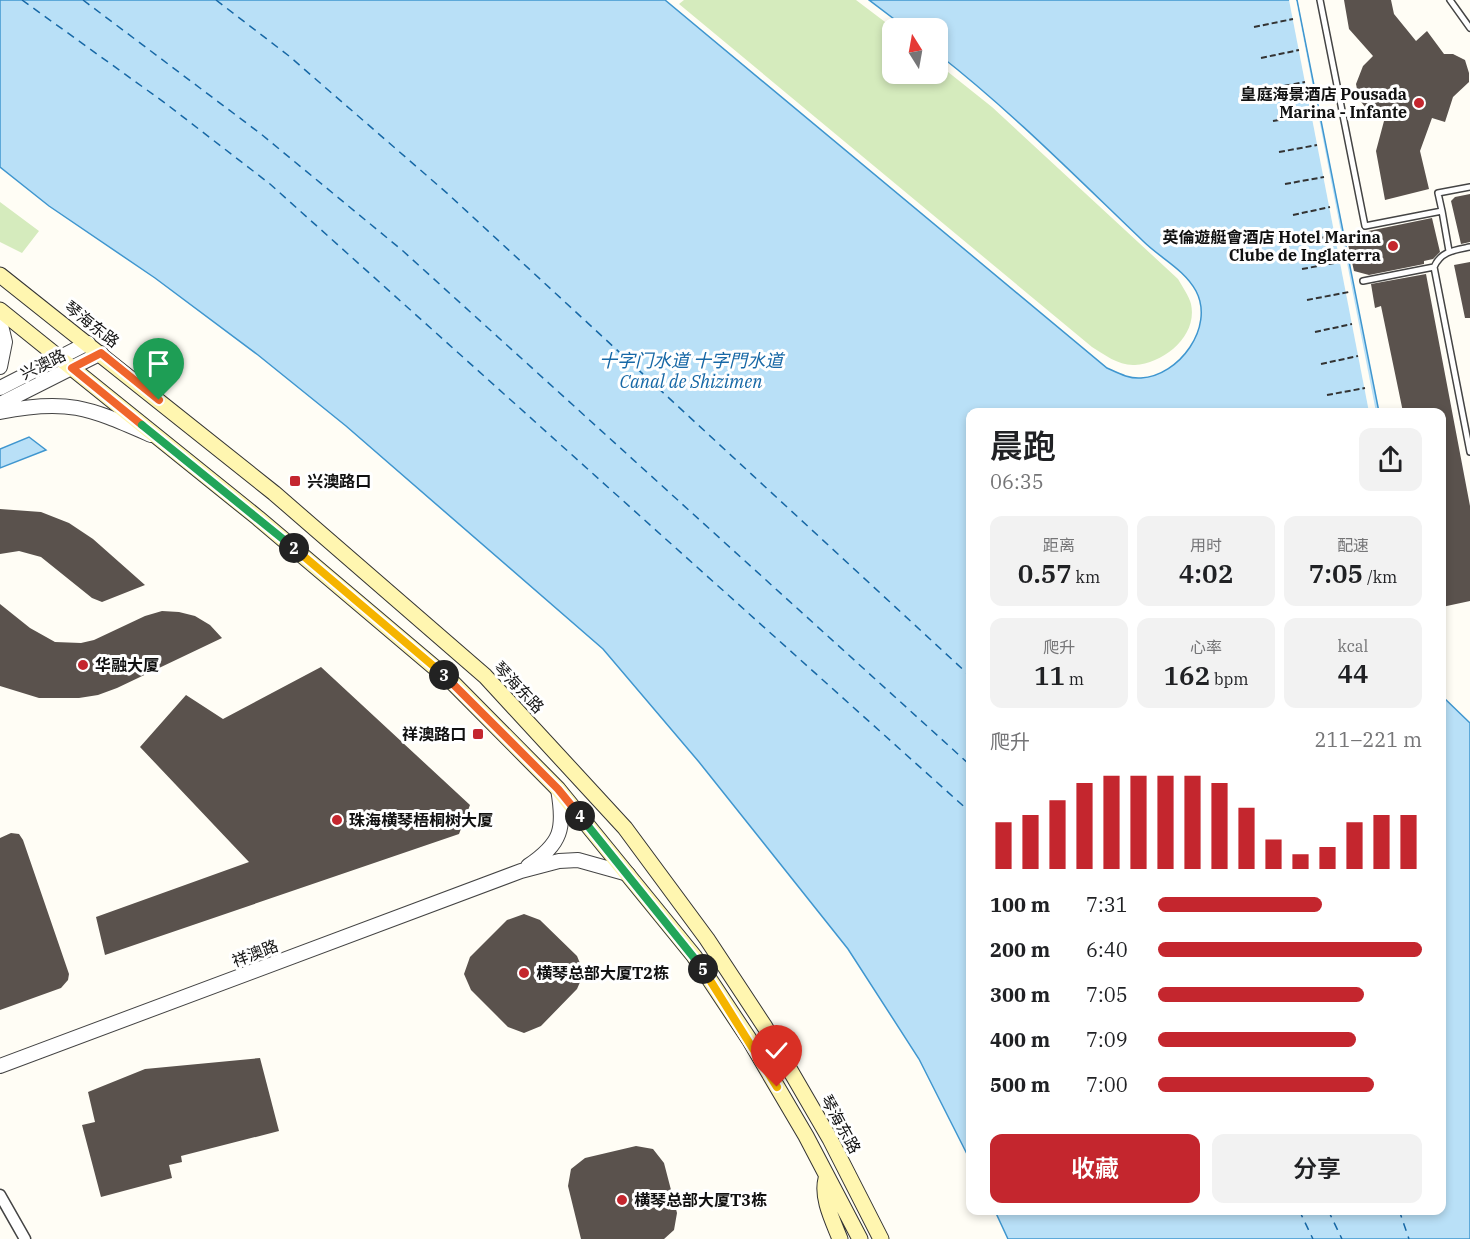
<!DOCTYPE html>
<html lang="zh">
<head>
<meta charset="utf-8">
<style>
	:root { --surface:#fff; --page:#f2f2f2; --text:#202124; --muted:#757577; --accent:#c4262e }
	body { margin:0; font-family:"IBM Plex Serif","Noto Sans SC",serif; background:var(--page); color:var(--text); height:100vh; display:flex; flex-direction:column; font-size:22px; white-space:nowrap }
	* { box-sizing:border-box; margin:0 }
	p { font-size:20px; color:var(--muted) }
	.icon { flex:none; width:33px; height:33px; fill:none; stroke:currentColor; stroke-width:2; stroke-linecap:round; stroke-linejoin:round }
	.map { position:relative; flex:1; overflow:hidden }
	.drawer { position:absolute; left:966px; top:408px; width:480px; height:807px; display:flex; flex-direction:column; background:var(--surface); border-radius:12px; box-shadow:0 3px 9px #0003 }
	.drawer>* { flex:none }
	.needle { width:39px; rotate:349deg }
	.tools { position:absolute; left:882px; top:18px; display:grid; gap:12px }
	.tools a { display:grid; place-items:center; width:66px; height:66px; border-radius:12px; background:var(--surface); box-shadow:0 3px 9px #0003; font-size:30px }
	.pin { position:absolute; display:grid; place-items:center; width:51px; height:51px; color:#fff; margin:-62px -26px; border-radius:50% 50% 50% 0; rotate:-45deg; box-shadow:0 0 6px #0007 }
	.pin .icon { rotate:45deg }
	.km { position:absolute; width:30px; height:30px; margin:-15px; border-radius:50%; background:#222; color:#fff; font-size:16px; line-height:30px; text-align:center }
	.round { display:grid; place-items:center; flex:none; width:63px; height:63px; border-radius:12px; background:var(--page) }
	.summary { display:flex; align-items:center; justify-content:space-between; height:102px; padding:0 24px }
	h1 { font-size:33px; font-weight:600; line-height:45px }
	.metrics { display:grid; grid-template-columns:repeat(3,1fr); gap:9px; height:102px; padding:6px 24px }
	.metrics div { display:grid; align-content:center; border-radius:12px; background:var(--page); text-align:center }
	.metrics b { font-size:26px; font-weight:600 }
	.metrics small { font-size:16px; font-weight:400 }
	.metrics p { font-size:16px }
	.chart { height:168px; padding:12px 24px }
	.chart p { display:flex; justify-content:space-between }
	.chart svg { width:100%; height:108px; margin-top:6px; stroke:var(--accent); stroke-width:6 }
	.action { display:flex; gap:12px; margin-top:auto; padding:12px 24px }
	.action a { flex:1; height:69px; border-radius:12px; background:var(--accent); color:#fff; font-size:24px; font-weight:600; line-height:69px; text-align:center }
	.action a+a { background:var(--page); color:var(--text) }
	ul { padding:0 24px; list-style:none; font-size:20px }
	li { display:grid; grid-template-columns:96px 72px 1fr; align-items:center; height:45px }
	li i { height:15px; border-radius:8px; background:var(--accent) }
	.map>svg:first-child { display:block }
	.green { fill:#d5ebbd }
	.water { fill:#b9e0f7; stroke:#3f96cf; stroke-width:1.5 }
	.pier { fill:#fffdf5 }
	.lines { fill:none; stroke-linecap:round; stroke-linejoin:round }
	.ferry { stroke:#1768a6; stroke-width:1.5; stroke-dasharray:8 6; stroke-linecap:butt }
	.building { fill:#5a524d }
	.service-casing { stroke:#444; stroke-width:8 }
	.minor-casing { stroke:#444; stroke-width:13 }
	.tertiary-casing { stroke:#444; stroke-width:16 }
	.secondary-casing { stroke:#333; stroke-width:17 }
	.path { stroke:#333; stroke-width:2; stroke-dasharray:6 3; stroke-linecap:butt }
	.service { stroke:#fff; stroke-width:5 }
	.minor { stroke:#fff; stroke-width:10 }
	.tertiary { stroke:#fff; stroke-width:14 }
	.secondary { stroke:#fff6b0; stroke-width:15 }
	.split-1-casing { stroke:#fff; stroke-width:12 }
	.split-2-casing { stroke:#fff; stroke-width:12 }
	.split-3-casing { stroke:#fff; stroke-width:12 }
	.split-4-casing { stroke:#fff; stroke-width:12 }
	.split-5-casing { stroke:#fff; stroke-width:12 }
	.split-6-casing { stroke:#fff; stroke-width:12 }
	.split-1 { stroke:#f0652b; stroke-width:8 }
	.split-2 { stroke:#22a559; stroke-width:8 }
	.split-3 { stroke:#f5b400; stroke-width:8 }
	.split-4 { stroke:#f0652b; stroke-width:8 }
	.split-5 { stroke:#22a559; stroke-width:8 }
	.split-6 { stroke:#f5b400; stroke-width:8 }
	.poi-dot { fill:#c4262e; stroke:#fff; stroke-width:2 }
	.labels { text-anchor:middle; stroke-width:6; stroke-linejoin:round; paint-order:stroke }
	.poi-label { font-size:16px; font-weight:bold; fill:#111; stroke:#fff; text-anchor:start }
	.street-label { font-size:16px; fill:#111; stroke:#fff }
	.water-label { font-size:18px; font-style:italic; fill:#1768a6; stroke:#fff }
</style>
</head>
<body>
<div class="map">
<svg width="1470" height="1239" viewBox="0 0 1470 1239">
	<rect width="100%" height="100%" fill="#fffdf5"/>
	<path class="green" d="M 684,0 L 856,0 L 893,28 L 892,74 L 938,74 L 938,64 L 992,107 L 1178,279 C 1182,286 1189,296 1191,304 C 1198,336 1164,363 1135,365 C 1119,366 1105,355 1092,347 L 679,4 Z
		M 0,202 L 39,231 L 22,253 L 0,242 Z"/>
	<path class="water" d="M 0,0 L 665,0 L 1107,368 C 1118,373 1129,379 1141,378 C 1179,376 1215,327 1196,291 C 1184,269 1160,258 1143,241 C 1076,177 1011,111 938,54 L 938,28 L 906,28 L 869,0 L 1297,0 L 1379,412 L 970,412 L 970,1160 L 919,1059 L 848,949 L 699,762 L 603,649 L 346,426 L 258,355 L 155,278 L 49,206 L 0,167 Z
		M 29,437 L 46,450 L 0,468 L 0,449 Z
		M 1442,696 L 1470,723 L 1470,1239 L 1008,1239 L 995,1211 L 1442,1210 Z"/>
	<path class="pier" d="M 1289,0 L 1296,0 L 1376,412 L 1369,412 Z"/>
	<g class="lines">
		<path class="ferry" d="M 22,0 L 165,103 L 270,184 L 970,812
			M 83,0 L 261,134 L 403,251 L 970,765
			M 216,0 L 289,56 L 448,194 L 970,676
			M 1299,1210 L 1313,1239
			M 1328,1210 L 1342,1239
			M 1399,1210 L 1409,1239"/>
	</g>
	<path class="building" d="M 1344,0 L 1391,0 L 1394,14 L 1416,41 L 1427,31 L 1444,54 L 1453,54 L 1465,60 L 1469,73 L 1469,82 L 1453,97 L 1445,122 L 1432,118 L 1420,151 L 1429,189 L 1385,200 L 1376,151 L 1384,121 L 1368,111 L 1359,99 L 1356,84 L 1363,66 L 1373,56 L 1349,29 Z
		M 1470,194 L 1470,242 L 1461,244 L 1451,201 L 1455,197 Z
		M 1432,218 L 1440,252 L 1433,259 L 1424,261 L 1424,264 L 1369,275 L 1354,271 L 1347,240 L 1349,235 Z
		M 1470,262 L 1470,318 L 1465,318 L 1454,265 Z
		M 1426,274 L 1470,506 L 1470,601 L 1442,607 L 1442,412 L 1403,412 L 1381,306 L 1375,308 L 1371,284 Z
		M 0,509 L 41,512 L 69,523 L 93,539 L 145,585 L 102,602 L 92,598 L 41,557 L 19,551 L 0,554 Z
		M 0,604 L 30,628 L 55,642 L 81,643 L 94,640 L 145,616 L 162,611 L 179,612 L 195,616 L 210,625 L 222,638 L 117,688 L 98,695 L 79,698 L 39,698 L 0,686 Z
		M 321,667 L 470,805 L 459,834 L 105,955 L 96,917 L 249,862 L 140,747 L 186,695 L 223,719 Z
		M 11,833 L 19,834 L 23,840 L 69,974 L 68,980 L 61,988 L 0,1010 L 0,838 Z
		M 524,914 L 540,920 L 577,956 L 584,973 L 577,989 L 541,1026 L 524,1033 L 508,1027 L 471,990 L 464,974 L 470,957 L 507,920 Z
		M 260,1058 L 279,1131 L 181,1156 L 182,1162 L 169,1165 L 172,1178 L 101,1197 L 82,1125 L 95,1122 L 88,1092 L 145,1069 Z
		M 636,1146 L 653,1149 L 664,1163 L 677,1213 L 674,1230 L 664,1239 L 581,1239 L 568,1186 L 571,1169 L 585,1158 Z"/>
	<g class="lines">
		<g class="service-casing">
			<path id="service" d="M 1320,0 L 1365,226 L 1442,211 L 1449,251
				M 1450,0 L 1470,28
				M 1442,211 L 1438,193 L 1470,187
				M 1434,267 L 1470,452
				M 1363,281 L 1434,267 C 1441,251 1455,250 1470,247"/>
		</g>
		<g class="minor-casing">
			<path id="minor" d="M 0,1195 L 25,1239"/>
		</g>
		<g class="tertiary-casing">
			<path id="tertiary" d="M 0,321 L 5,342 L 0,367
				M 0,388 L 88,343
				M 0,404 L 101,353
				M 0,412 C 68,398 89,408 151,435
				M 528,866 C 562,843 565,829 558,789
				M 0,1066 L 521,871 L 559,861 L 578,860 L 628,874"/>
		</g>
		<g class="secondary-casing">
			<path id="secondary" d="M 0,275 L 274,493 L 485,676 L 625,828 L 707,939 L 765,1027 L 830,1139 L 881,1239
				M 0,310 L 258,518 L 453,683 L 558,789 L 694,956 L 749,1039 L 806,1136 L 860,1239
				M 826,1179 C 821,1198 833,1221 840,1239"/>
		</g>
		<path class="path" d="M 1254,27 L 1293,19
			M 1261,58 L 1299,50
			M 1267,89 L 1305,82
			M 1273,121 L 1311,114
			M 1279,152 L 1317,145
			M 1285,184 L 1324,177
			M 1293,215 L 1330,207
			M 1295,243 L 1335,235
			M 1302,269 L 1340,262
			M 1307,300 L 1349,292
			M 1315,332 L 1352,324
			M 1321,364 L 1358,356
			M 1327,395 L 1365,388"/>
		<use href="#service" class="service"/>
		<use href="#minor" class="minor"/>
		<use href="#tertiary" class="tertiary"/>
		<use href="#secondary" class="secondary"/>
	</g>
	<g class="lines">
		<g class="split-1-casing">
			<path id="split-1" d="M 142,425 L 72,368 L 101,353 L 159,400"/>
		</g>
		<g class="split-2-casing">
			<path id="split-2" d="M 142,425 L 294,548"/>
		</g>
		<g class="split-3-casing">
			<path id="split-3" d="M 294,548 L 444,675"/>
		</g>
		<g class="split-4-casing">
			<path id="split-4" d="M 444,675 L 558,789 L 580,816"/>
		</g>
		<g class="split-5-casing">
			<path id="split-5" d="M 580,816 L 703,969"/>
		</g>
		<g class="split-6-casing">
			<path id="split-6" d="M 703,969 L 777,1087"/>
		</g>
		<use href="#split-1" class="split-1"/>
		<use href="#split-2" class="split-2"/>
		<use href="#split-3" class="split-3"/>
		<use href="#split-4" class="split-4"/>
		<use href="#split-5" class="split-5"/>
		<use href="#split-6" class="split-6"/>
	</g>
	<g class="poi-dot">
		<circle cx="1419" cy="103" r="6"/>
		<circle cx="1393" cy="246" r="6"/>
		<rect x="289" y="475" width="12" height="12" rx="3"/>
		<circle cx="83" cy="665" r="6"/>
		<rect x="472" y="728" width="12" height="12" rx="3"/>
		<circle cx="337" cy="820" r="6"/>
		<circle cx="524" cy="973" r="6"/>
		<circle cx="622" cy="1200" r="6"/>
	</g>
	<g class="labels">
		<g class="poi-label">
			<text x="1407" y="100" text-anchor="end">皇庭海景酒店 Pousada<tspan x="1407" dy="18">Marina - Infante</tspan></text>
			<text x="1381" y="243" text-anchor="end">英倫遊艇會酒店 Hotel Marina<tspan x="1381" dy="18">Clube de Inglaterra</tspan></text>
			<text x="307" y="487">兴澳路口</text>
			<text x="95" y="671">华融大厦</text>
			<text x="466" y="740" text-anchor="end">祥澳路口</text>
			<text x="349" y="826">珠海横琴梧桐树大厦</text>
			<text x="536" y="979">横琴总部大厦T2栋</text>
			<text x="634" y="1206">横琴总部大厦T3栋</text>
		</g>
		<g class="street-label">
			<text transform="translate(92 324) rotate(38)" y="6">琴海东路</text>
			<text transform="translate(43 364) rotate(-26)" y="6">兴澳路</text>
			<text transform="translate(519 687) rotate(46)" y="6">琴海东路</text>
			<text transform="translate(255 953) rotate(-21)" y="6">祥澳路</text>
			<text transform="translate(841 1124) rotate(61)" y="6">琴海东路</text>
		</g>
		<g class="water-label">
			<text x="691" y="367">十字门水道 十字門水道<tspan x="691" dy="21">Canal de Shizimen</tspan></text>
		</g>
	</g>
</svg>
<div class="tools">
<a><svg class="needle" viewBox="-14 -14 28 28"><path d="M0-13l5 13h-10z" fill="#e53935"/><path d="M0 13l5-13h-10z" fill="#757577"/></svg></a>
</div>
<div class="pin" style="left:159px;top:400px;background:#1e9e55"><svg class="icon" aria-label="arrive" viewBox="0 0 24 24"><path d="M6 21V4h12l-3 4 3 4H6"/></svg></div>
<div class="pin" style="left:777px;top:1087px;background:#d93025"><svg class="icon" aria-label="check" viewBox="0 0 24 24"><path d="M5 12l5 5 9-10"/></svg></div>
<b class="km" style="left:294px;top:548px">2</b>
<b class="km" style="left:444px;top:675px">3</b>
<b class="km" style="left:580px;top:816px">4</b>
<b class="km" style="left:703px;top:969px">5</b>
<section class="drawer">
<div class="summary"><div><h1>晨跑</h1><p>06:35</p></div><a class="round"><svg class="icon" aria-label="share" viewBox="0 0 24 24"><path d="M12 15V3M7 8l5-5 5 5M5 13v7h14v-7"/></svg></a></div>
<div class="metrics">
<div><p>距离</p><b>0.57<small> km</small></b></div>
<div><p>用时</p><b>4:02</b></div>
<div><p>配速</p><b>7:05<small> /km</small></b></div>
</div>
<div class="metrics">
<div><p>爬升</p><b>11<small> m</small></b></div>
<div><p>心率</p><b>162<small> bpm</small></b></div>
<div><p>kcal</p><b>44</b></div>
</div>
<div class="chart"><p><span>爬升</span>211–221 m</p>
<svg viewBox="0 0 160 44" preserveAspectRatio="none"><path d="M5 44V25M15 44V22M25 44V16M35 44V9M45 44V6M55 44V6M65 44V6M75 44V6M85 44V9M95 44V19M105 44V32M115 44V38M125 44V35M135 44V25M145 44V22M155 44V22"/></svg>
</div>
<ul>
<li><b>100 m</b>7:31<i style="width:62%"></i></li>
<li><b>200 m</b>6:40<i style="width:100%"></i></li>
<li><b>300 m</b>7:05<i style="width:78%"></i></li>
<li><b>400 m</b>7:09<i style="width:75%"></i></li>
<li><b>500 m</b>7:00<i style="width:82%"></i></li>
</ul>
<div class="action"><a>收藏</a><a>分享</a></div>
</section>
</div>
</body>
</html>
